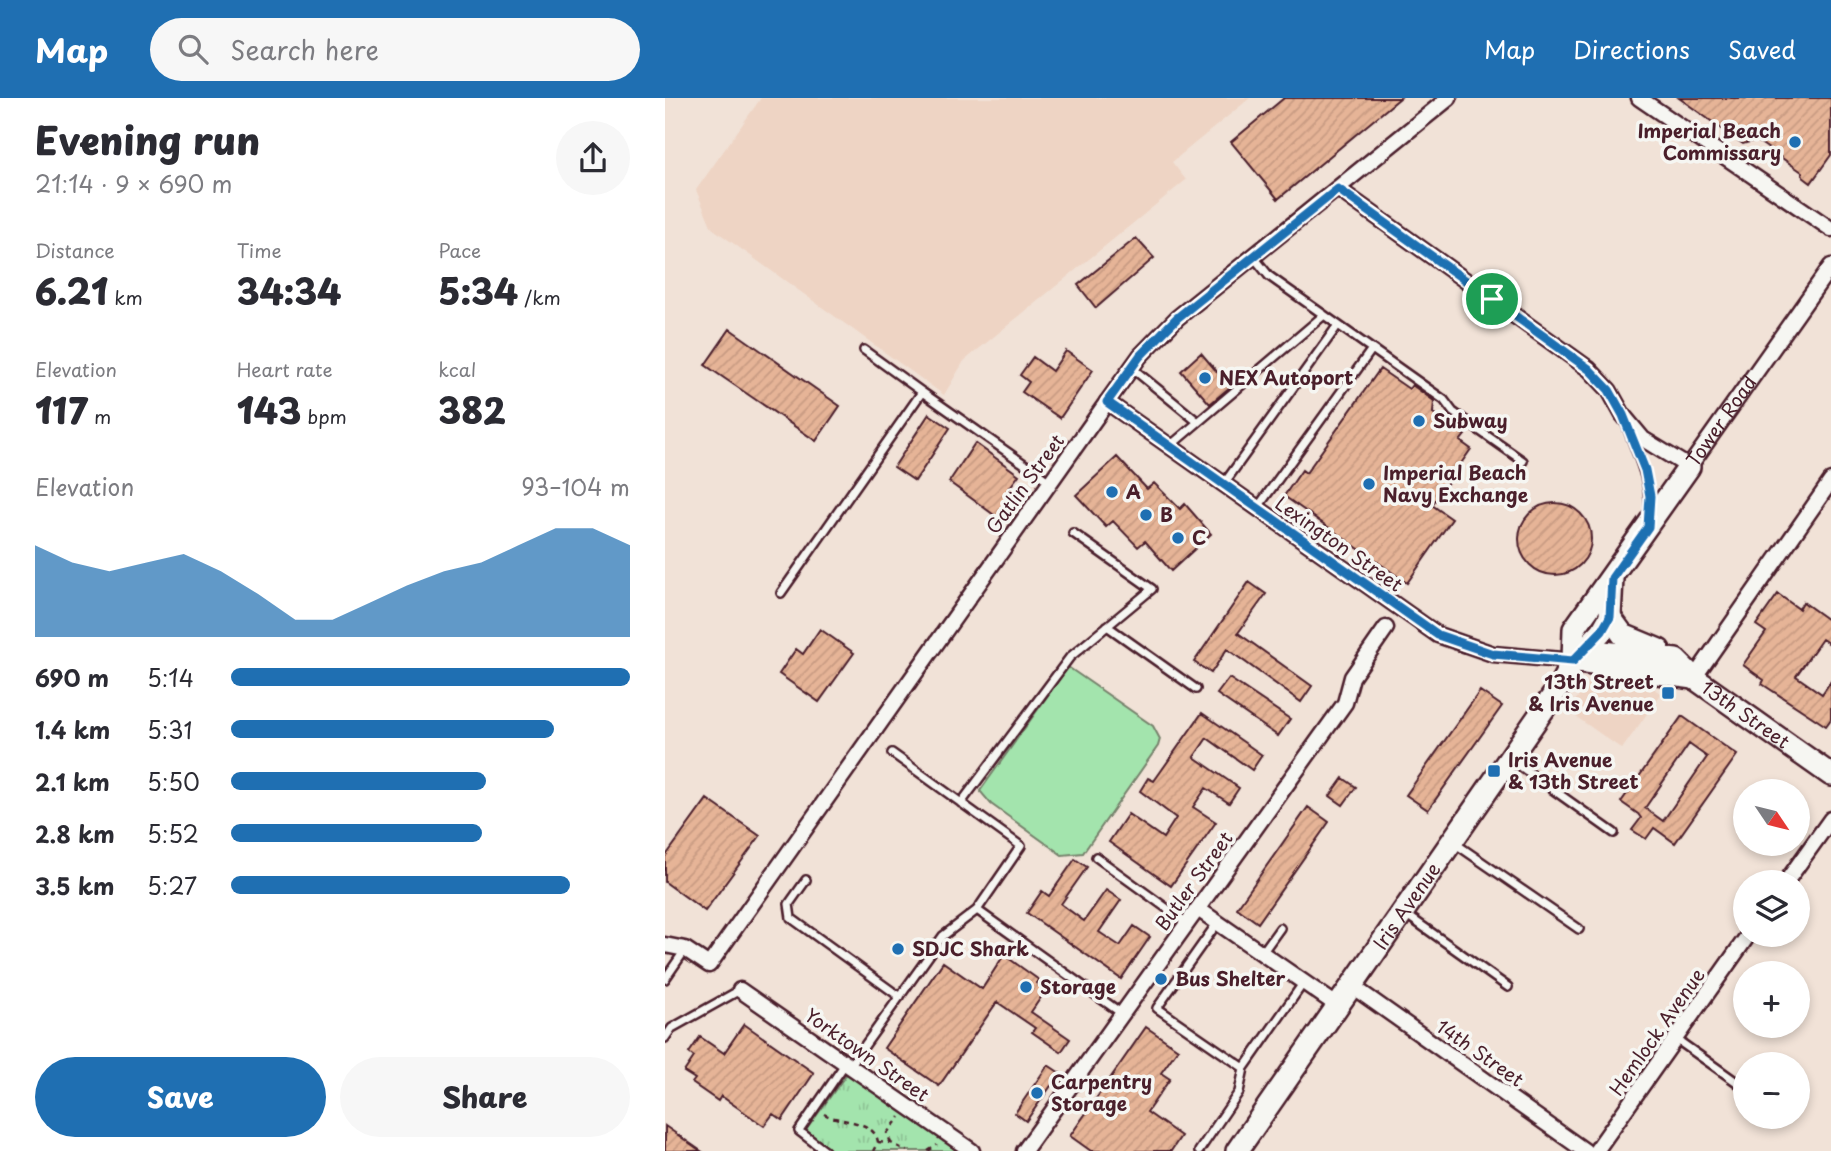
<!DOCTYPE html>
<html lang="en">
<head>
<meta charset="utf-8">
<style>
	:root { --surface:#fff; --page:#f7f7f7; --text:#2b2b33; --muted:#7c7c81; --accent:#1f6fb2 }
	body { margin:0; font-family:"Playpen Sans",sans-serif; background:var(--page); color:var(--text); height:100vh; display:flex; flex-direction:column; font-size:26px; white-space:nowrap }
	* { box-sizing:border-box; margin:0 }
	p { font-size:23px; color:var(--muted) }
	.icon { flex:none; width:38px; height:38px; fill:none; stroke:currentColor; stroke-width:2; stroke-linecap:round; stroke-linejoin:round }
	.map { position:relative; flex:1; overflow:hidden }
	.side { display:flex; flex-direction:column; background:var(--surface); width:665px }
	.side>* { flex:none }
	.needle { width:46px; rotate:125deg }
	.fabs { position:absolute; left:1068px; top:681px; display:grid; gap:14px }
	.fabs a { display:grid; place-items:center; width:77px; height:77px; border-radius:50%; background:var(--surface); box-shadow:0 4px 10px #0003; font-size:35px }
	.pin { position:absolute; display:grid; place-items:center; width:60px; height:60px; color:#fff; margin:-30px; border:4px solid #fff; border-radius:50%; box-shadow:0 2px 7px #0007 }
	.round { display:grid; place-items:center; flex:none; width:74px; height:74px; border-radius:37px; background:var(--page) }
	.summary { display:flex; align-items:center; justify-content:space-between; height:119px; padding:0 35px }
	h1 { font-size:38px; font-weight:800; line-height:52px }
	.stats { display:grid; grid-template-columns:repeat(3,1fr); gap:10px; height:119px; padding:7px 35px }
	.stats div { display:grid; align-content:center }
	.stats b { font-size:35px; font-weight:800 }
	.stats small { font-size:19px; font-weight:400 }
	.stats p { font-size:19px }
	.chart { height:196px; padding:14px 35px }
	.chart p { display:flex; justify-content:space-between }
	.chart svg { width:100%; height:126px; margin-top:7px; fill:var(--accent); opacity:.7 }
	.cta { display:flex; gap:14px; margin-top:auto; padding:14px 35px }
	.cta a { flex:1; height:80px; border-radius:42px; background:var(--accent); color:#fff; font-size:28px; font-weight:800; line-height:80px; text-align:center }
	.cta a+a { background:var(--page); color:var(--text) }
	ul { padding:0 35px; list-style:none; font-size:23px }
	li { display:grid; grid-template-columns:112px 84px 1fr; align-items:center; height:52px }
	li i { height:18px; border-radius:9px; background:var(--accent) }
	header { display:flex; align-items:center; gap:42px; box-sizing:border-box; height:98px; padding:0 35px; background:var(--accent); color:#fff }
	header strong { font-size:33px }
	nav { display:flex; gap:38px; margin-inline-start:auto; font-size:24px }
	.search { width:490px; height:63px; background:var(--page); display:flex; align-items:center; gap:18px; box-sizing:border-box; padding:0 24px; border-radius:38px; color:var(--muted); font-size:26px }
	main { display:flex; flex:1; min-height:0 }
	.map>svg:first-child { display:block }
	.built { fill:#eed4c4 }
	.green { fill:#a3e4ad; stroke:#76826c; stroke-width:2 }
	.park { fill:url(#park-tufts); stroke:#76826c; stroke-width:2 }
	.building { fill:url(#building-hatch); stroke:#4a1f2b; stroke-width:2; fill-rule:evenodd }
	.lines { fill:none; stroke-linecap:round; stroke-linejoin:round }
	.lane-casing { stroke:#4a1f2b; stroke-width:12 }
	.street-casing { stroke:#4a1f2b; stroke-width:19 }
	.secondary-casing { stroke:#4a1f2b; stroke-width:26 }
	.path { stroke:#4a1f2b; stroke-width:2.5; stroke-dasharray:5 5; stroke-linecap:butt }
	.lane { stroke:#f6f6f2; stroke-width:7 }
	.street { stroke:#f6f6f2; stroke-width:14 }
	.secondary { stroke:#f6f6f2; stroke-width:21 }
	.route-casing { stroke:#fff; stroke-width:14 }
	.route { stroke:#1f6fb2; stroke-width:9 }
	.poi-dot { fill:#1f6fb2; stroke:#f6f6f2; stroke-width:2.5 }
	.labels { text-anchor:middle; stroke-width:7; stroke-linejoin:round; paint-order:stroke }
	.poi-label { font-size:19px; font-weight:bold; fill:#4a1f2b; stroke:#f6f6f2; text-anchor:start }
	.street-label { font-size:19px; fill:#4a1f2b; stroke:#f6f6f2 }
</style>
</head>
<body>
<header>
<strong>Map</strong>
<div class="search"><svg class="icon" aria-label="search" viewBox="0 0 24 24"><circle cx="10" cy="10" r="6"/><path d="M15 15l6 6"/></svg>Search here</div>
<nav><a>Map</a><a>Directions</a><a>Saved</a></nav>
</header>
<main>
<section class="side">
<div class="summary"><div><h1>Evening run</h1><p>21:14 · 9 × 690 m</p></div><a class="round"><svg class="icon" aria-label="share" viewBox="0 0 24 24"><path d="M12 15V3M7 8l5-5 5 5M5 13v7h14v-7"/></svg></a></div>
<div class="stats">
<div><p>Distance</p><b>6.21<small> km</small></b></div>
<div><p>Time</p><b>34:34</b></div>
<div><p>Pace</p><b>5:34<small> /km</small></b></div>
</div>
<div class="stats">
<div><p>Elevation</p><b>117<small> m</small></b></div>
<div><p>Heart rate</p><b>143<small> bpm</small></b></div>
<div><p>kcal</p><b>382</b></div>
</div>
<div class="chart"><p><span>Elevation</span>93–104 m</p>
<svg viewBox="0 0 160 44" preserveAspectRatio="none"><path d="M0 44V12L10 18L20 21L30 18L40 15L50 21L60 29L70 38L80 38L90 32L100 26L110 21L120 18L130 12L140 6L150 6L160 12V44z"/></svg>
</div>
<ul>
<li><b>690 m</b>5:14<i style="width:100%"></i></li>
<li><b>1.4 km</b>5:31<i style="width:81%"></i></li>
<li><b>2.1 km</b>5:50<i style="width:64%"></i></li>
<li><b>2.8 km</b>5:52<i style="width:63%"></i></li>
<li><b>3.5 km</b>5:27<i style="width:85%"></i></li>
</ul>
<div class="cta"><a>Save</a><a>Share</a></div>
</section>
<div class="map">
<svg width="1166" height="1053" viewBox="0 0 1166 1053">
	<defs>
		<pattern id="park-tufts" width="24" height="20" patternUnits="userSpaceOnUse" patternTransform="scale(1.75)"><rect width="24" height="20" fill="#a3e4ad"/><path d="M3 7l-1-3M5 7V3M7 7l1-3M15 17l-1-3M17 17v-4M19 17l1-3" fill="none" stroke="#8ec395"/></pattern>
		<pattern id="building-hatch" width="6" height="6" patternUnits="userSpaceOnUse" patternTransform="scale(1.75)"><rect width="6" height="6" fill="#e6b497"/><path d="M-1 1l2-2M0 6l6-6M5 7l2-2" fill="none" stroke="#c79a82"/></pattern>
	</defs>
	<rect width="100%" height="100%" fill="#f1e2d7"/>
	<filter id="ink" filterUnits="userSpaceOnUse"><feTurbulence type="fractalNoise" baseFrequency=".0143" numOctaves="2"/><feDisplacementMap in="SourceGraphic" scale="14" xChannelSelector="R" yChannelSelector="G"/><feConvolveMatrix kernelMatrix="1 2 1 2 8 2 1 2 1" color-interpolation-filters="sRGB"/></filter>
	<g filter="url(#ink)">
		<path class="built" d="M 96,0 L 585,0 L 507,64 L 521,82 L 299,263 L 279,297 L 47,130 L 31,92 Z
			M 922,586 L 986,588 L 996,596 L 957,651 L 903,613 Z"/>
		<path class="green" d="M 403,569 L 488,628 L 495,641 L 493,648 L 418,755 L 397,757 L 326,706 L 315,693 Z"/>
		<path class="park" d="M 183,974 L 293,1053 L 164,1053 L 139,1035 Z"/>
		<path class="building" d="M 619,0 L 735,0 L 613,101 L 566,44 Z
			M 1014,0 L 1166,0 L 1166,57 L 1146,85 L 1138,79 L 1137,74 L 1091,42 L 1078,46 Z
			M 471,140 L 489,160 L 431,210 L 413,187 Z
			M 65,231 L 175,308 L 151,343 L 40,267 Z
			M 401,253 L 428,272 L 395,320 L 357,294 L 364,284 L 355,277 L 368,259 L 387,273 Z
			M 536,255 L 565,289 L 545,306 L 516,273 Z
			M 715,271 L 744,291 L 747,287 L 769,303 L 768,315 L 800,337 L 795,343 L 806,351 L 767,407 L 787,421 L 742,485 L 619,398 L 637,372 L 641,375 Z
			M 264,316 L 285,330 L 250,383 L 229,369 Z
			M 310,345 L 354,377 L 342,393 L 352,401 L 336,422 L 284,384 Z
			M 452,359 L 482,391 L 489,385 L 515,411 L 520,406 L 546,436 L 506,473 L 480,443 L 473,449 L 448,423 L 441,429 L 411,397 Z
			M854 441a36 36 0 1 1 72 0a36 36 0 1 1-72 0Z
			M 584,484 L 601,496 L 573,535 L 647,588 L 636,604 L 562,551 L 546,575 L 529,564 Z
			M 1113,496 L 1134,511 L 1138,504 L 1166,524 L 1166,547 L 1157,541 L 1131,578 L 1157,596 L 1166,583 L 1166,621 L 1161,628 L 1097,586 L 1099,582 L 1078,567 L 1101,534 L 1091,527 Z
			M 155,531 L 189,555 L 154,604 L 114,576 L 131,551 L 138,556 Z
			M 564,580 L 625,621 L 613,638 L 552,596 Z
			M 815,593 L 837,608 L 763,712 L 741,697 Z
			M 537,615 L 597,657 L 587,672 L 542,640 L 529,659 L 574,690 L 564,705 L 541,690 L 528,709 L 551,724 L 506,788 L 444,744 L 463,716 L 498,740 L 511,720 L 475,693 L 483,680 L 489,683 Z
			M 1017,618 L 1072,657 L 1010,745 L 989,730 L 981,741 L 967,732 L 976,720 L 973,716 L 956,704 ZM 1024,646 L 1042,659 L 998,723 L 980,710 Z
			M 678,680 L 691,689 L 678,707 L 665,698 Z
			M 42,701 L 95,738 L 40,813 L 0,784 L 0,759 Z
			M 643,709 L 664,724 L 593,825 L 572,810 Z
			M 410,761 L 422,769 L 396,806 L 419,823 L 441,792 L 456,802 L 434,834 L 455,848 L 469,828 L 485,839 L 456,881 L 362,815 L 377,793 L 384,798 Z
			M 339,857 L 374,882 L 372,885 L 381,892 L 366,914 L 405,941 L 396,954 L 367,934 L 370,930 L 332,904 L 274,988 L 219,950 L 278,864 L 317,891 Z
			M 79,926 L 149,975 L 117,1022 L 108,1016 L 99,1028 L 56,998 L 53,1003 L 27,985 L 30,981 L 19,974 L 29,959 L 24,955 L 35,939 L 59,955 Z
			M 481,929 L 513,951 L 496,975 L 505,981 L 482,1014 L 516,1038 L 506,1053 L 426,1053 L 405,1038 Z
			M 383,967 L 395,975 L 361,1023 L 350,1015 Z
			M 0,1028 L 36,1053 L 0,1053 Z"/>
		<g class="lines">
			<g class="lane-casing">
				<path id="lane" d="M 588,158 L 604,178 L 779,302 L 788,314 L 858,363
					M 199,252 L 257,294
					M 467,270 L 533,324
					M 962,328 C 972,357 986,382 984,413
					M 505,348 L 659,217
					M 558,387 L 673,227
					M 593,409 L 707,251
					M 116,495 L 257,294 L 385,384
					M 442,528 L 531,591
					M 227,655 L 356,748 L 312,812 L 456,915
					M 845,661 L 949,735
					M 296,705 L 405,559 L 487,491 L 408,435
					M 788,744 L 914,831
					M 431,759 L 522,825
					M 141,782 L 124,806 L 126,820 L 235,899
					M 739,815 L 843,889
					M 553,824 L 492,910 L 579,970 L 639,884
					M 597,855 L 615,830
					M 0,881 L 20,852
					M 0,940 L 7,930 L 75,892
					M 1011,941 L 1080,990
					M 185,968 L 278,838 L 312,812
					M 160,1053 L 134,1033 L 180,966
					M 534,1053 L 574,994 L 579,970"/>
			</g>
			<g class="street-casing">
				<g id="street">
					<path d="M 974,0 L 1166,131"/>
					<path id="s1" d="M 673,91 L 924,271 L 944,292 L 958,317 L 978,341 L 1024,369 L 1166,168"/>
					<path d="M 442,304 L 773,537 L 828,556 L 908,563"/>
					<path d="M 1029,580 L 1166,383"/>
					<path d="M 1121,784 L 1166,721"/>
					<path d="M 533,811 L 673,908"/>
					<path d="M 0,847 L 20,851 L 44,867 L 442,304 L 475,258 L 512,220 L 784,0"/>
					<path d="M 687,888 L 920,1053"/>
					<path d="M 75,892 L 307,1053"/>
					<path d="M 359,1053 L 680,605 L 687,579 L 721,530"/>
					<path d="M 931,1053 L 1084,836"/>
				</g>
			</g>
			<g class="secondary-casing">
				<g id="secondary">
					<path d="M 945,519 L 958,537 L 994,552"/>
					<path id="s2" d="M 910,562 L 938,554 L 1011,562 L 1029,580 L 1166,677"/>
					<path d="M 908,563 L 909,531 L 1024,369"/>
					<path d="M 913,564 L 1029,580"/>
					<path id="s3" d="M 572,1053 L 894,589 L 908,563 L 937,533 L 945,519 L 947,480"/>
				</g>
			</g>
			<path class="path" d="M 159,1016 C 175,1025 209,1021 213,1044 L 208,1053
				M 213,1044 L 226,1045 L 242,1053
				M 226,1045 L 222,1035 L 235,1019
				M 263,1053 L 272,1047"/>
			<use href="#lane" class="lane"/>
			<use href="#street" class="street"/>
			<use href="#secondary" class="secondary"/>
		</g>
	</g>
	<g class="lines" filter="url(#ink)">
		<g class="route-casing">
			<path id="route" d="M 673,91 L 924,271 L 944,292 L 958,317 L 980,372 L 985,398 L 983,429 L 947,480 L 945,519 L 937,533 L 908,563 L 828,556 L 773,537 L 442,304 L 475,258 L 512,220 Z"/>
		</g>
		<use href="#route" class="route"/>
	</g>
	<g class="poi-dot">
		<circle cx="1130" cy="44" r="7"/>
		<circle cx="540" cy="280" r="7"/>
		<circle cx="754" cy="323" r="7"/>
		<circle cx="704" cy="386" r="7"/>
		<circle cx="447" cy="394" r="7"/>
		<circle cx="481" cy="417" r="7"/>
		<circle cx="513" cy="440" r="7"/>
		<rect x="996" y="588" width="14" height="14" rx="3.5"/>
		<rect x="822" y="666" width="14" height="14" rx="3.5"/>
		<circle cx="233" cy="851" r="7"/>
		<circle cx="496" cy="881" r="7"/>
		<circle cx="361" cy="889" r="7"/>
		<circle cx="372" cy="995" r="7"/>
	</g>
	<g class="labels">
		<g class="poi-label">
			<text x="1116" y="40" text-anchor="end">Imperial Beach<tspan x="1116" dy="22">Commissary</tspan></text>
			<text x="554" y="287">NEX Autoport</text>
			<text x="768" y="330">Subway</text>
			<text x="718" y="382">Imperial Beach<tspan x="718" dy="22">Navy Exchange</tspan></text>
			<text x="461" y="401">A</text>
			<text x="495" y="424">B</text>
			<text x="527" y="447">C</text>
			<text x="989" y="591" text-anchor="end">13th Street<tspan x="989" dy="22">&amp; Iris Avenue</tspan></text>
			<text x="843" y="669">Iris Avenue<tspan x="843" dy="22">&amp; 13th Street</tspan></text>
			<text x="247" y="858">SDJC Shark</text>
			<text x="510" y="888">Bus Shelter</text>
			<text x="375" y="896">Storage</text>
			<text x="386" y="991">Carpentry<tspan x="386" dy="22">Storage</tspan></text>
		</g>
		<g class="street-label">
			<text dy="7" stroke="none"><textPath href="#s1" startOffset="508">Tower Road</textPath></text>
			<text transform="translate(360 386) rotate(-54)" y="7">Gatlin Street</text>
			<text transform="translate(674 446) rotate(35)" y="7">Lexington Street</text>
			<text dy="7" stroke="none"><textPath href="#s2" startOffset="191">13th Street</textPath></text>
			<text transform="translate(529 783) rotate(-54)" y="7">Butler Street</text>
			<text dy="7" stroke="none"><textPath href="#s3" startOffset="298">Iris Avenue</textPath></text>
			<text transform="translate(992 934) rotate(-55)" y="7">Hemlock Avenue</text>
			<text transform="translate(815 955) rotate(35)" y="7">14th Street</text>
			<text transform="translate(202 957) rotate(35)" y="7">Yorktown Street</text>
		</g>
	</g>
</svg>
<div class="fabs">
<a><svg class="needle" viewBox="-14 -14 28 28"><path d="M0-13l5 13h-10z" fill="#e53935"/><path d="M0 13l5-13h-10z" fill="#7c7c81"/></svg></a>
<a><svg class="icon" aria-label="layers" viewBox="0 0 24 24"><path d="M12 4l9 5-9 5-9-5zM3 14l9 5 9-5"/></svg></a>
<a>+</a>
<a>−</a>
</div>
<div class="pin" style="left:827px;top:201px;background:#1e9e55"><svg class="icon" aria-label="arrive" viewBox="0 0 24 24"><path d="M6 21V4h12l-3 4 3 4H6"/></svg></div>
</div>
</main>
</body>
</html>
